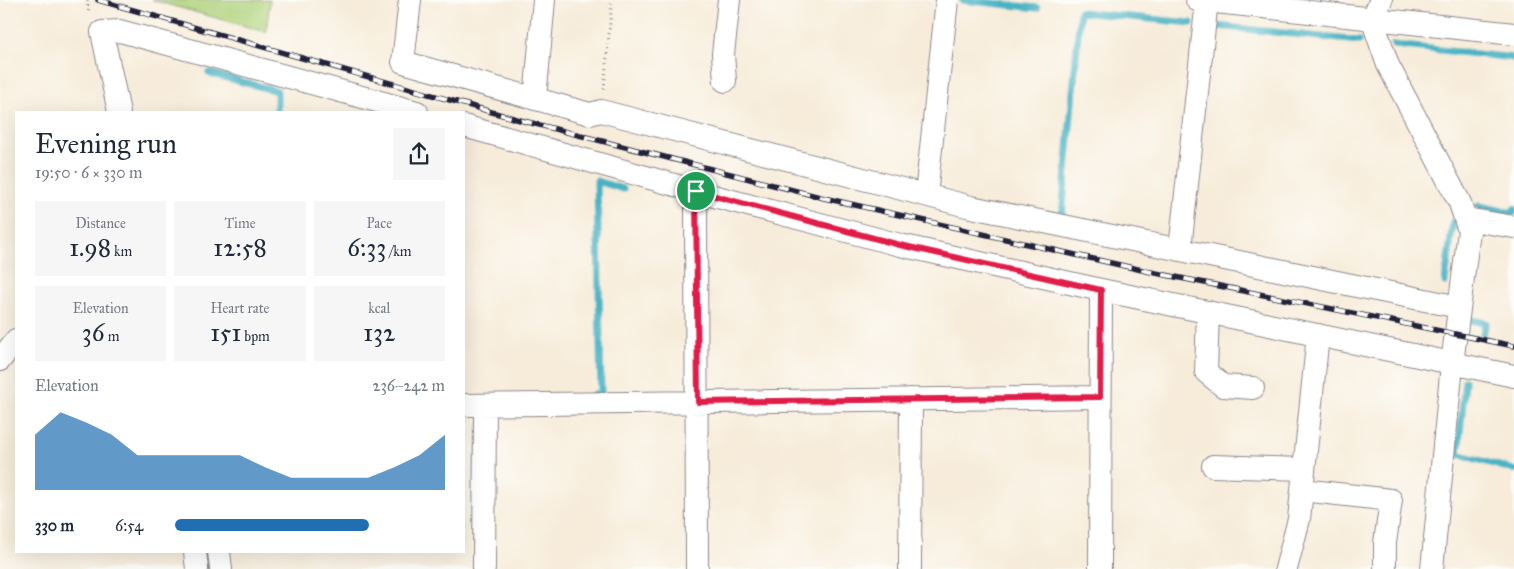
<!DOCTYPE html>
<html lang="en">
<head>
<meta charset="utf-8">
<style>
	:root { --surface:#fff; --page:#f6f6f7; --text:#1f2937; --muted:#747a83; --accent:#1f6fb2 }
	body { margin:0; font-family:"IM FELL Great Primer",serif; background:var(--page); color:var(--text); height:100vh; display:flex; flex-direction:column; font-size:19px; white-space:nowrap }
	* { box-sizing:border-box; margin:0 }
	p { font-size:16px; color:var(--muted) }
	.icon { flex:none; width:28px; height:28px; fill:none; stroke:currentColor; stroke-width:2; stroke-linecap:round; stroke-linejoin:round }
	.map { position:relative; flex:1; overflow:hidden }
	.details { position:absolute; left:15px; top:111px; width:450px; height:442px; display:flex; flex-direction:column; background:var(--surface); border-radius:0px; box-shadow:0 5px 20px #0002 }
	.details>* { flex:none }
	.pin { position:absolute; display:grid; place-items:center; width:42px; height:42px; color:#fff; margin:-21px; border:2px solid #fff; border-radius:50%; box-shadow:0 1px 5px #0007 }
	.round { display:grid; place-items:center; flex:none; width:52px; height:52px; border-radius:0px; background:var(--page) }
	.summary { display:flex; align-items:center; justify-content:space-between; height:85px; padding:0 20px }
	h1 { font-size:28px; font-weight:600; line-height:38px }
	.stats { display:grid; grid-template-columns:repeat(3,1fr); gap:8px; height:85px; padding:5px 20px }
	.stats div { display:grid; align-content:center; border-radius:0px; background:var(--page); text-align:center }
	.stats b { font-size:25px; font-weight:600 }
	.stats small { font-size:14px; font-weight:400 }
	.stats p { font-size:14px }
	.chart { height:140px; padding:10px 20px }
	.chart p { display:flex; justify-content:space-between }
	.chart svg { width:100%; height:90px; margin-top:5px; fill:var(--accent); opacity:.7 }
	ul { padding:0 20px; list-style:none; font-size:16px }
	li { display:grid; grid-template-columns:80px 60px 1fr; align-items:center; height:38px }
	li i { height:12px; border-radius:6px; background:var(--accent) }
	.map>svg:first-child { display:block }
	.green { fill:#afd17a; stroke:#687a5a }
	.lines { fill:none; stroke-linecap:round; stroke-linejoin:round }
	.stream { stroke:#48b3c5; stroke-width:7 }
	.minor-casing { stroke:#8c878a; stroke-width:24 }
	.path { stroke:#8c878a; stroke-width:3; stroke-dasharray:1 4; stroke-linecap:butt }
	.minor { stroke:#fff; stroke-width:22 }
	.rail-casing { stroke:#22223b; stroke-width:5.5 }
	.rail { stroke:#fdfcf7; stroke-width:4; stroke-dasharray:11; stroke-linecap:butt }
	.route-casing { stroke:#fff; stroke-width:10 }
	.route { stroke:#e11d48; stroke-width:6 }
</style>
</head>
<body>
<div class="map">
<svg width="1514" height="569" viewBox="0 0 1514 569">
	<rect width="100%" height="100%" fill="#fdfcf7"/>
	<filter id="ink" filterUnits="userSpaceOnUse"><feTurbulence type="fractalNoise" baseFrequency=".02" numOctaves="2"/><feDisplacementMap in="SourceGraphic" scale="10" xChannelSelector="R" yChannelSelector="G"/><feConvolveMatrix kernelMatrix="1 2 1 2 8 2 1 2 1" color-interpolation-filters="sRGB"/></filter>
	<filter id="wash" filterUnits="userSpaceOnUse"><feTurbulence type="fractalNoise" baseFrequency=".0096" numOctaves="4" result="noise"/><feDisplacementMap in="SourceGraphic" scale="20" xChannelSelector="R" yChannelSelector="G"/><feGaussianBlur stdDeviation="1.12" result="paint"/><feColorMatrix in="noise" values="0 0 0 0 0 0 0 0 0 0 0 0 0 0 0 0 0 1.4 0 .05"/><feComposite in="paint" operator="in"/></filter>
	<g filter="url(#wash)">
		<rect width="100%" height="100%" fill="#f7ecda"/>
		<path class="green" d="M 152,0 L 270,0 L 266,32 Z"/>
		<g class="lines">
			<path class="stream" d="M 962,0 L 1037,8
				M 1217,26 L 1359,41
				M 1394,45 L 1514,58
				M 209,73 L 277,91 L 277,112
				M 1479,206 L 1513,213 L 1514,209
				M 1062,217 L 1080,12 L 1191,23
				M 1445,282 L 1453,222
				M 1470,320 L 1486,323 L 1483,333
				M 1465,381 L 1458,454 L 1514,470
				M 594,394 L 601,394 L 597,181 L 623,189"/>
		</g>
	</g>
	<g filter="url(#ink)">
		<g class="lines">
			<g class="minor-casing">
				<path id="minor" d="M 410,0 L 403,62 L 590,114 L 601,111 L 971,207 L 1459,307
					M 1197,0 L 1514,34
					M 1381,0 L 1372,19 L 1388,65 L 1460,203 L 1469,231 L 1452,364 L 1432,569
					M 725,81 L 723,54 L 729,0
					M 535,99 L 544,0
					M 119,112 L 102,32 L 120,31 L 417,112
					M 464,126 L 721,198 L 900,245 L 1101,290 L 1514,376
					M 696,191 L 697,569
					M 926,195 L 947,0
					M 1466,219 L 1514,227
					M 1180,249 L 1207,0
					M 1208,312 L 1206,372 L 1223,386 L 1253,388
					M 0,360 L 16,340
					M 464,405 L 1100,397
					M 1213,466 L 1304,469
					M 1302,490 L 1391,500 L 1385,543 L 1385,569
					M 195,552 L 197,569
					M 219,552 L 221,569
					M 484,569 L 485,405
					M 910,569 L 911,399
					M 1100,569 L 1101,290
					M 1286,569 L 1299,519 L 1318,335"/>
			</g>
			<path class="path" d="M 87,0 L 89,14
				M 604,89 L 612,0"/>
			<use href="#minor" class="minor"/>
			<g class="rail-casing">
				<path id="rail" d="M 98,0 L 520,120 L 824,198 L 1151,272 L 1514,346"/>
			</g>
			<use href="#rail" class="rail"/>
		</g>
	</g>
	<g class="lines" filter="url(#ink)">
		<g class="route-casing">
			<path id="route" d="M 696,191 L 900,245 L 1101,290 L 1100,397 L 698,402 Z"/>
		</g>
		<use href="#route" class="route"/>
	</g>
</svg>
<div class="pin" style="left:696px;top:191px;background:#1e9e55"><svg class="icon" aria-label="arrive" viewBox="0 0 24 24"><path d="M6 21V4h12l-3 4 3 4H6"/></svg></div>
<section class="details">
<div class="summary"><div><h1>Evening run</h1><p>19:50 · 6 × 330 m</p></div><a class="round"><svg class="icon" aria-label="share" viewBox="0 0 24 24"><path d="M12 15V3M7 8l5-5 5 5M5 13v7h14v-7"/></svg></a></div>
<div class="stats">
<div><p>Distance</p><b>1.98<small> km</small></b></div>
<div><p>Time</p><b>12:58</b></div>
<div><p>Pace</p><b>6:33<small> /km</small></b></div>
</div>
<div class="stats">
<div><p>Elevation</p><b>36<small> m</small></b></div>
<div><p>Heart rate</p><b>151<small> bpm</small></b></div>
<div><p>kcal</p><b>132</b></div>
</div>
<div class="chart"><p><span>Elevation</span>236–242 m</p>
<svg viewBox="0 0 160 44" preserveAspectRatio="none"><path d="M0 44V17L10 6L20 11L30 17L40 27L50 27L60 27L70 27L80 27L90 33L100 38L110 38L120 38L130 38L140 33L150 27L160 17V44z"/></svg>
</div>
<ul>
<li><b>330 m</b>6:54<i style="width:72%"></i></li>
</ul>
</section>
</div>
</body>
</html>
